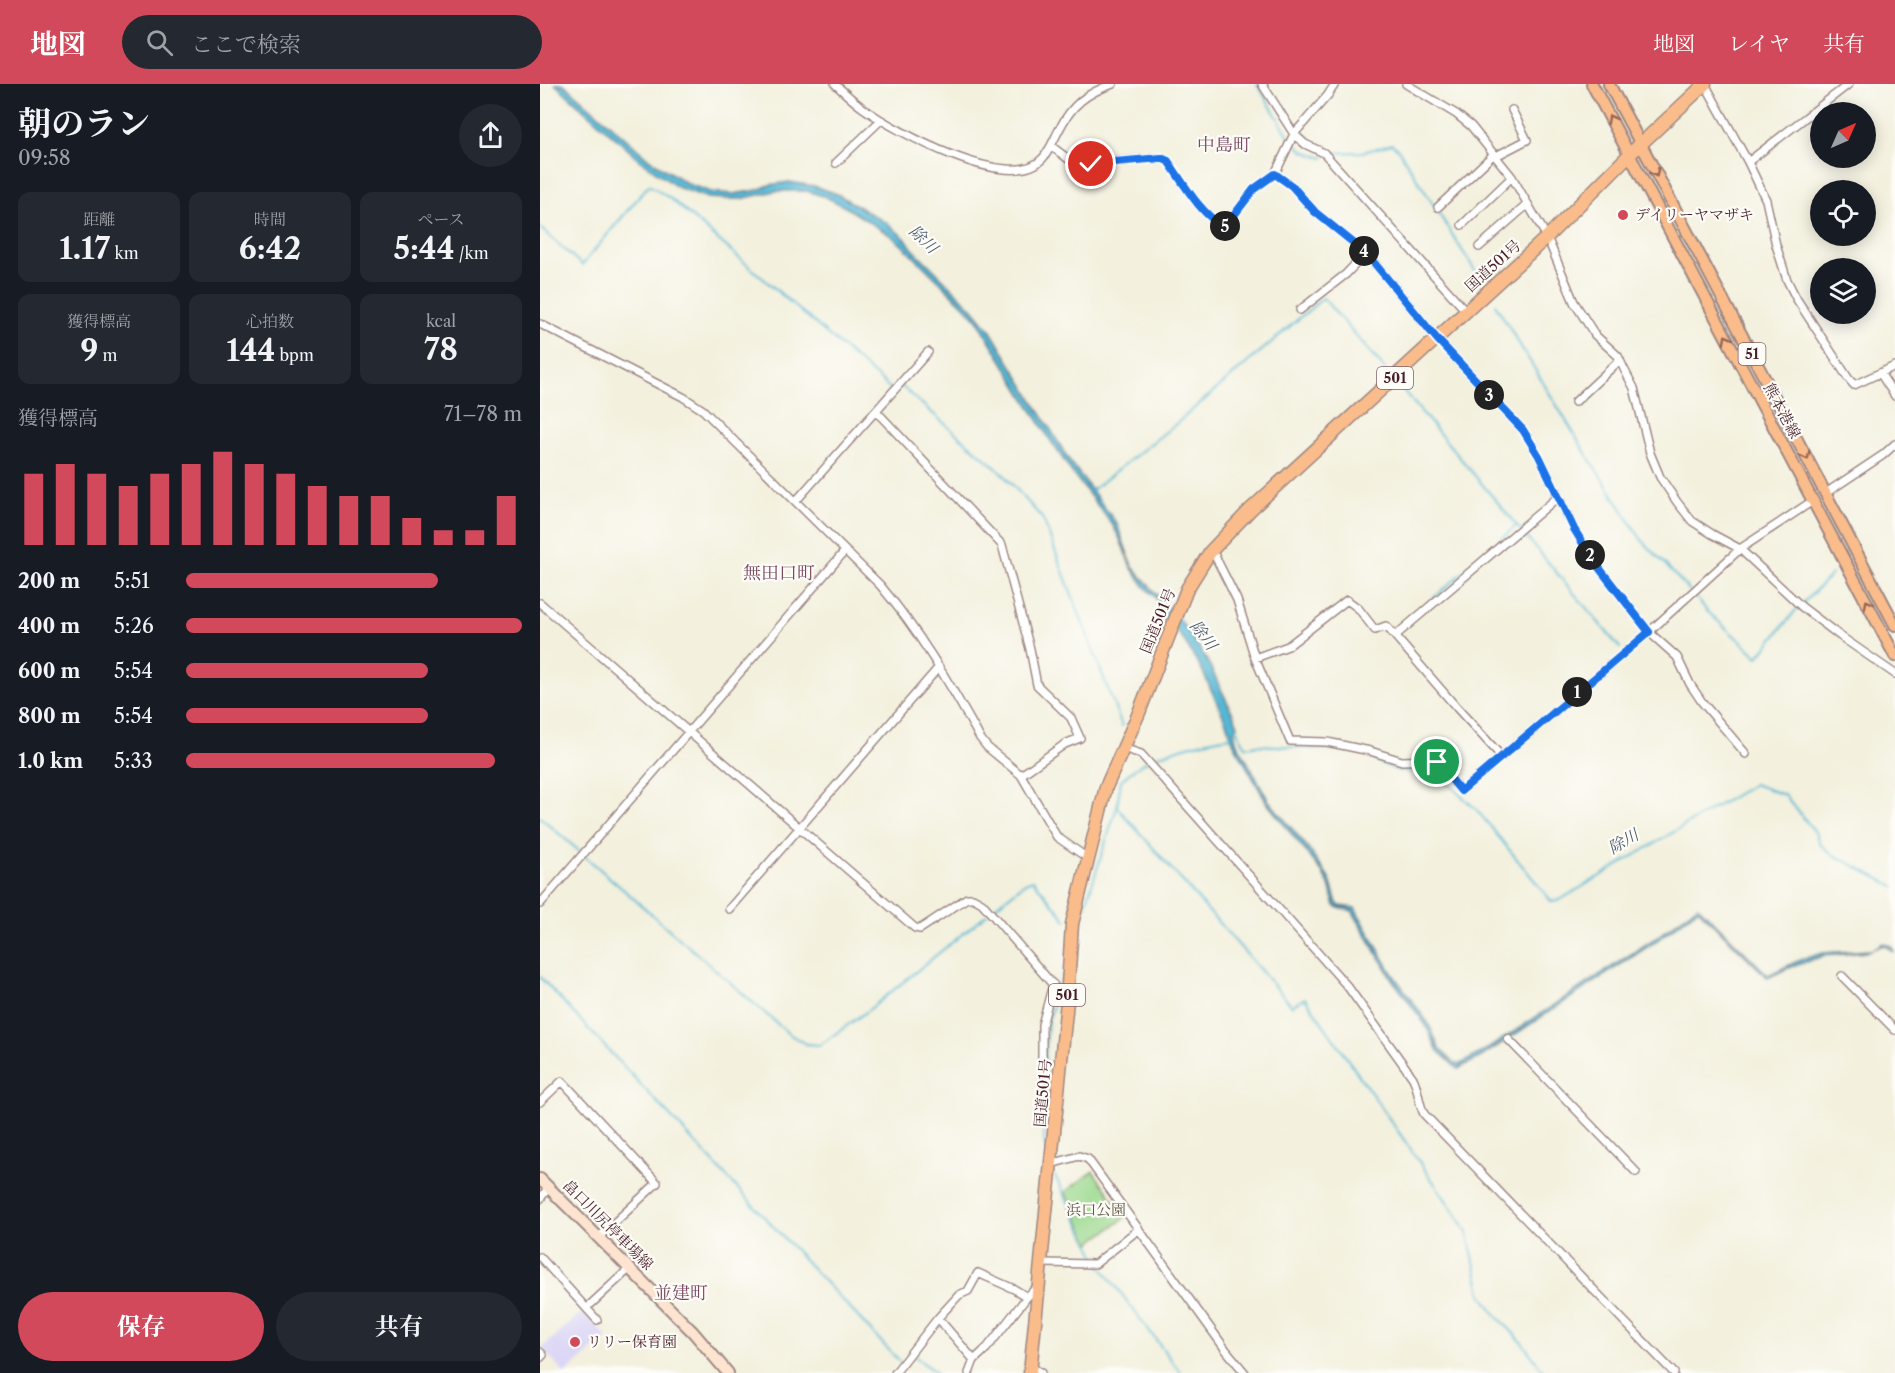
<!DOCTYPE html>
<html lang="ja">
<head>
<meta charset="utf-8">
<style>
	:root { --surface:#171b24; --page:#242831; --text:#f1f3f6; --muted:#9ea1a6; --accent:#d1495b }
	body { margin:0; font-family:"Libre Caslon Text","Noto Serif JP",serif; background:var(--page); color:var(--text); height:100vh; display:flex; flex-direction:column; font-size:22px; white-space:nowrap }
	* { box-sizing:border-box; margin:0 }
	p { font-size:20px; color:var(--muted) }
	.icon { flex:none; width:33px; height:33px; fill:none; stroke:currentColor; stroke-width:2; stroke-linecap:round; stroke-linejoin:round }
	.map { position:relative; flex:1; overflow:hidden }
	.details { display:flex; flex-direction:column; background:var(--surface); width:540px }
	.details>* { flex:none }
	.needle { width:39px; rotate:45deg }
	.controls { position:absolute; left:1270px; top:18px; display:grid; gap:12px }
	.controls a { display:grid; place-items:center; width:66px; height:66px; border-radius:50%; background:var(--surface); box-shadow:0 3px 15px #0003; font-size:30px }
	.pin { position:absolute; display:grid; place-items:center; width:51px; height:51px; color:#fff; margin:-26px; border:3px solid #fff; border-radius:50%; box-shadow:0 2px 6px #0007 }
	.km { position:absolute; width:30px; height:30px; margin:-15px; border-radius:50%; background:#222; color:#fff; font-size:16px; line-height:30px; text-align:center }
	.round { display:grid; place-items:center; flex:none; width:63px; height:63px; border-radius:32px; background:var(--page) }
	.overview { display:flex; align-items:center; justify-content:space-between; height:102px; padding:0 18px }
	h1 { font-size:33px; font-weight:700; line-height:45px }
	.figures { display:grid; grid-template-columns:repeat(3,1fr); gap:9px; height:102px; padding:6px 18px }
	.figures div { display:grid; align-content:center; border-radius:12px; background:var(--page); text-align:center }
	.figures b { font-size:30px; font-weight:700 }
	.figures small { font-size:16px; font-weight:400 }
	.figures p { font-size:16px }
	.chart { height:168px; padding:12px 18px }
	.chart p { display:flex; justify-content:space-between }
	.chart svg { width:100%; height:108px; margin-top:6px; stroke:var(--accent); stroke-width:6 }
	.button { display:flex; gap:12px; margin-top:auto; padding:12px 18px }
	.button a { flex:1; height:69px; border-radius:36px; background:var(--accent); color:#fff; font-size:24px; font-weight:700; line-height:69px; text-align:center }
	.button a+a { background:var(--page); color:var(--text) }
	ul { padding:0 18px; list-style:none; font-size:20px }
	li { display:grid; grid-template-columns:96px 72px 1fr; align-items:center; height:45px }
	li i { height:15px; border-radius:8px; background:var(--accent) }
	header { display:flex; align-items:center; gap:36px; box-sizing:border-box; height:84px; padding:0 30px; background:var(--accent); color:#fff }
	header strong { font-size:28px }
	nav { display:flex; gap:33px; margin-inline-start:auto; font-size:21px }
	.search { width:420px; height:54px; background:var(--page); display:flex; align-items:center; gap:15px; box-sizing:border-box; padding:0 21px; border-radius:33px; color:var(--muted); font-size:22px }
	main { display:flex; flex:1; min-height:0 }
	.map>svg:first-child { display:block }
	.built { fill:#dcd6f6 }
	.green { fill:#9bd98e; stroke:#727c5c; stroke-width:1.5 }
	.water { fill:#55b7d4; stroke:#506b80; stroke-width:1.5 }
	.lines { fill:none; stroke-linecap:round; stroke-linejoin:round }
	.stream { stroke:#55b7d4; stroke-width:2 }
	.street-casing { stroke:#9e8884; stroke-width:10 }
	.secondary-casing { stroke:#9e8884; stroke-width:14 }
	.primary-casing { stroke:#9e8884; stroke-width:14 }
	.highway-casing { stroke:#9e8884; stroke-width:15 }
	.street { stroke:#fff; stroke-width:7 }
	.secondary { stroke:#fde4d1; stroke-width:10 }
	.primary { stroke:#fabc8b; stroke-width:10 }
	.highway { stroke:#fabc8b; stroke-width:12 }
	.oneway { stroke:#996656 }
	.route-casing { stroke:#fff; stroke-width:12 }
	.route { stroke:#1a73e8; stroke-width:8 }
	.poi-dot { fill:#d1495b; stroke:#fdfcf7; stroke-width:2 }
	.labels { text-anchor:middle; stroke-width:4.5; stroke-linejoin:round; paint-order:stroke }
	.shield { fill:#fdfcf7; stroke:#806168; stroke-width:1.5 }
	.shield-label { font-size:14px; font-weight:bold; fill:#4a1f2b }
	.poi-label { font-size:15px; fill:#4a1f2b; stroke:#fdfcf7; text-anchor:start }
	.street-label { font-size:15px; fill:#4a1f2b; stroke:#fdfcf7 }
	.park-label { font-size:15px; fill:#625749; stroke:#fdfcf7 }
	.water-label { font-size:16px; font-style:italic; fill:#4e5c6f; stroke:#fdfcf7 }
	.quarter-label { font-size:18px; fill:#7b4863; stroke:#fdfcf7 }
</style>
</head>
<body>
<header>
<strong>地図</strong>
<div class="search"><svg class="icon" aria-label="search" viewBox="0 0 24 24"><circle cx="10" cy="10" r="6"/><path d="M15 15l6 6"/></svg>ここで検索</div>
<nav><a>地図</a><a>レイヤ</a><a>共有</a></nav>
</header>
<main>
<section class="details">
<div class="overview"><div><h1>朝のラン</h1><p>09:58</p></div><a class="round"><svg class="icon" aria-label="share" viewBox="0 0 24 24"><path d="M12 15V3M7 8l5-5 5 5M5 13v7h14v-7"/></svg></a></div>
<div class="figures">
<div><p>距離</p><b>1.17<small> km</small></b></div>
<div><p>時間</p><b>6:42</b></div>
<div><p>ペース</p><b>5:44<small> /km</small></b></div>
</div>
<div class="figures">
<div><p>獲得標高</p><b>9<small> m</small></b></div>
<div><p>心拍数</p><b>144<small> bpm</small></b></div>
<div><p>kcal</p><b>78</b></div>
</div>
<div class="chart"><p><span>獲得標高</span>71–78 m</p>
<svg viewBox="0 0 160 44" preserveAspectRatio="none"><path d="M5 44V15M15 44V11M25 44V15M35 44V20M45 44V15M55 44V11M65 44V6M75 44V11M85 44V15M95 44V20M105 44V24M115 44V24M125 44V33M135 44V38M145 44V38M155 44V24"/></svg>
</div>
<ul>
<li><b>200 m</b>5:51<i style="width:75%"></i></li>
<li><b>400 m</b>5:26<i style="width:100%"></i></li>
<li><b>600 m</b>5:54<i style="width:72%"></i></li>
<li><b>800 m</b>5:54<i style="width:72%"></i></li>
<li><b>1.0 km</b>5:33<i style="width:92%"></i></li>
</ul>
<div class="button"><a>保存</a><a>共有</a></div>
</section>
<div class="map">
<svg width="1355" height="1289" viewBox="0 0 1355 1289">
	<rect width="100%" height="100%" fill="#fdfcf7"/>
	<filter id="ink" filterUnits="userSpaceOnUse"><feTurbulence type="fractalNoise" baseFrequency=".0167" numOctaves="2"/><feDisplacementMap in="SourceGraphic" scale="12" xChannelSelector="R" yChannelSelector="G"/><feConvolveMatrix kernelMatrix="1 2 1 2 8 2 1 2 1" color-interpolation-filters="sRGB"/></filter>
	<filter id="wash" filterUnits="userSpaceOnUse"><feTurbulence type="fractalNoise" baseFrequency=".008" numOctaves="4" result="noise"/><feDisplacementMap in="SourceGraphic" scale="24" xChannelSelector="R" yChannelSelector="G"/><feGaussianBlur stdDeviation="1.35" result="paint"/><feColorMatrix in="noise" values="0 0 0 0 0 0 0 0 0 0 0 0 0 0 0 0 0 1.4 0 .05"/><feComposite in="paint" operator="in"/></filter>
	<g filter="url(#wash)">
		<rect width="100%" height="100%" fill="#f3f0dd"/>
		<path class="built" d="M 43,1227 L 67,1253 L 26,1289 L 24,1289 L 2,1264 Z"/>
		<path class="green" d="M 553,1087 L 586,1133 L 550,1159 L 525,1108 Z"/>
		<path class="water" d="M 15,0 L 24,0 L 110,76 L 148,100 L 171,108 L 193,110 L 218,106 L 229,101 L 249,98 L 274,102 L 297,110 L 347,139 L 367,156 L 372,164 L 432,224 L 450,246 L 529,376 L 577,440 L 592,482 L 642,539 L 666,574 L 696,636 L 698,642 L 694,646 L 696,657 L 729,717 L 769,765 L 790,796 L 797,819 L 800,822 L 815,824 L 852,889 L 889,940 L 899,964 L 914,979 L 921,980 L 949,964 L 1114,855 L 1158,822 L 1228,891 L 1260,876 L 1283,869 L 1331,866 L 1343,859 L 1351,862 L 1355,869 L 1344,861 L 1325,868 L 1283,872 L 1246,885 L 1228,894 L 1158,825 L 1115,858 L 941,973 L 918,985 L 898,967 L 885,940 L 852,895 L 813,828 L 810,826 L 801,825 L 795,822 L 789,801 L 782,788 L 727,719 L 694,660 L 685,636 L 662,586 L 642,553 L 619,532 L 621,530 L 616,514 L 604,502 L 591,483 L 580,455 L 572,440 L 531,387 L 507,351 L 436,234 L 362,161 L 350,151 L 307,124 L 286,113 L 267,107 L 235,107 L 201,115 L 187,115 L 168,114 L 137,103 L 101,77 Z"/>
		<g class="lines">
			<path class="stream" d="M 717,0 L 750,54
				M 754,58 L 763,67 L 783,74 L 784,73
				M 788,69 L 823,68 L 852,60 L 858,65 L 941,196
				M 0,144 L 42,181 L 109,101 L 131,115 L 351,305
				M 955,220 L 1047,371 L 1101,455 L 1150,507
				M 361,302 L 462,389 L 503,435 L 582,642
				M 862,305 L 1080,564
				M 551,407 L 637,339 L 783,214 L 845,285
				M 1154,511 L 1168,528 L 1218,573 L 1256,526 L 1292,490
				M 862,542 L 977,441
				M 695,643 L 706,663 L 718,661 L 808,666
				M 825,669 L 842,680 L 859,687 L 886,689 L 898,693 L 906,698 L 936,725 L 1012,818 L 1020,816 L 1214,700 L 1244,711 L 1248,715 L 1275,748 L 1280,760 L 1290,769 L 1355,803
				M 577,723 L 752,922 L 765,914 L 922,1139 L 928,1151 L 941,1209 L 955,1230 L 980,1256 L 1005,1289
				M 0,733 L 249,950 L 266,960 L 280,961 L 330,925 L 447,830
				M 451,826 L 485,799 L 493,796 L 527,837
				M 538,844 L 577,723 L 581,696 C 587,692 592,686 599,682 C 621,667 667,656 692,653
				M 0,893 L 360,1278
				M 506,1068 L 504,1055 L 506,1013 L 505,974 L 508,937 L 523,891
				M 515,1092 L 557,1175
				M 559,1180 L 641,1289
				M 373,1271 L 396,1289"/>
		</g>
	</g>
	<g filter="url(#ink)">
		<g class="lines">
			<g class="street-casing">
				<path id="street" d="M 295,0 C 304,8 313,17 323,24 C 355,47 471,111 503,74 C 510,66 514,55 519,46 C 532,20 547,9 573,0
					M 722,0 L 754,50 L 765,60 L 784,69 L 926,227
					M 866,0 L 916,30 L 931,42 L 972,93 L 1007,153 L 1034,218 L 1055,251 L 1078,272 L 1084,285 L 1094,304 L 1110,369 L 1120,393 L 1137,418 L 1152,437 L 1172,450 L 1200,465 L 1262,523 L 1300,552 L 1355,590
					M 1165,0 L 1208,78 L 1226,116 L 1236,161 L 1247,196 L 1256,214 L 1308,294 L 1314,301 L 1355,282
					M 511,62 L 535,80 L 621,74 L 628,77 C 642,97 662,133 685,143 L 714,105 L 735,90 L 754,50 L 788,11 L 795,0
					M 956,72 L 987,56 L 972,26
					M 1208,78 L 1309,0
					M 296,79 L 341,36
					M 735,90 L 752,102 L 775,128 L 826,169 L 897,255 L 983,346 L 999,372 L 1034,445 L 1053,476 L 1109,548 L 1137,573 L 1150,600 L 1162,618 L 1206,670
					M 898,123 L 954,70
					M 922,141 L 972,93
					M 939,163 L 988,120
					M 760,226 L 806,190 L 826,169
					M 0,240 L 143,313 L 163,326 L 340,501 C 379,547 410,600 440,654 L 447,663 L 481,691 L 517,753 L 549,775
					M 1340,289 L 1355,312
					M 1035,318 L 1080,276
					M 337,328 L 462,461 L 490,565 L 497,601 L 531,634 L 540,654 L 525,660 L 481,691
					M 1286,409 L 1343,371 L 1355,360
					M 256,417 L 388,268
					M 670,468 L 675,472 L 697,516 L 715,574 L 750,657 L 787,658 L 830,667 L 862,677 L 892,676 L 897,678 L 921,707 L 1109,548 L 1200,465 L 1274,416
					M 0,519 L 375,844 L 380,845 L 427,814 L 433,814 L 442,819 L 527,917
					M 855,552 L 917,624 L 962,673
					M 715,574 L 748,562 L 807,516 L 818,524 L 835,546 L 846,542 L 855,552 L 1018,413
					M 583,664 L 601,670 L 808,903 L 873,994 C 879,1006 878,1018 884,1030 L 1134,1289
					M 0,820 L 305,467
					M 189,825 L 399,583
					M 1302,892 L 1355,946
					M 968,955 L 1096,1088
					M 502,973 L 502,941 L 513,900
					M 0,1018 L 22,997 L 117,1099 L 59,1153
					M 511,1080 L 539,1072 L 548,1075 L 686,1266 L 705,1289
					M 0,1115 L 9,1103
					M 0,1173 L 57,1236
					M 502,1179 L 555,1180 L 599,1145
					M 51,1220 L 90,1184
					M 398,1234 L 434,1276 L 429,1289
					M 0,1268 L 3,1271 L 0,1274
					M 434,1276 L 447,1264 L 487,1213
					M 490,1282 L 501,1289
					M 355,1289 L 398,1234 L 419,1211 L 428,1207 L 438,1189 L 474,1205 L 487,1213 L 498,1202"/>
			</g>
			<g class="secondary-casing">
				<path id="secondary" d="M 0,1095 L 153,1248 L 188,1289"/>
			</g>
			<g class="primary-casing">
				<path id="primary" d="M 1052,0 L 1355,572
					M 1069,0 L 1355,541"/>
			</g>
			<g class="highway-casing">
				<path id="highway" d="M 490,1289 L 527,917 L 532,840 L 566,703 L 598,631 L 647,505 L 670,468 L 710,426 L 1007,153 L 1090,70 L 1165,0"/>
			</g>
			<use href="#street" class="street"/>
			<use href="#secondary" class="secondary"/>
			<use href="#primary" class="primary"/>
			<use href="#highway" class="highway"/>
		</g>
		<defs><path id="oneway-chevron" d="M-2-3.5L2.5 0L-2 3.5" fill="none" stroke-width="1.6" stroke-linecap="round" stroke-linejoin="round" transform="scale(1.5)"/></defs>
		<g class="oneway">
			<use href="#oneway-chevron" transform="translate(1071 35) rotate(-118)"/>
			<use href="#oneway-chevron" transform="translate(1115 89) rotate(63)"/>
			<use href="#oneway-chevron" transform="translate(1187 255) rotate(-118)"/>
			<use href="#oneway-chevron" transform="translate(1266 372) rotate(62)"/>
			<use href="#oneway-chevron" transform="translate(1328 520) rotate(-118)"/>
		</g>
	</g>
	<g class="lines" filter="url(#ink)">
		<g class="route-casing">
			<path id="route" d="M 551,80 L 621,74 L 628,77 C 642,97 662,133 685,143 L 714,105 L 735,90 L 752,102 L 775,128 L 826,169 L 897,255 L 983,346 L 999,372 L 1034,445 L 1053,476 L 1109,548 L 921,707 L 897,678"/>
		</g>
		<use href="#route" class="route"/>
	</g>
	<g class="poi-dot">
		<circle cx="1083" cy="131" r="6"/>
		<circle cx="35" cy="1258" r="6"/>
	</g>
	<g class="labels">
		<g class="shield">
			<rect x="1198.5" y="259" width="27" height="22" rx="4.5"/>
			<rect x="837" y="283" width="36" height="22" rx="4.5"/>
			<rect x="509" y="900" width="36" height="22" rx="4.5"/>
		</g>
		<g class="shield-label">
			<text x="1212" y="275">51</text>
			<text x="855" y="299">501</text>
			<text x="527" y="916">501</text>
		</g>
		<g class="poi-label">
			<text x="1095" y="136">デイリーヤマザキ</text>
			<text x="47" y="1263">リリー保育園</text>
		</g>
		<g class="street-label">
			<text transform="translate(953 182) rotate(-42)" y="5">国道501号</text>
			<text transform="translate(1242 327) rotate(62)" y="5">熊本港線</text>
			<text transform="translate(618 537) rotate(-68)" y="5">国道501号</text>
			<text transform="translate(503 1009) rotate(-85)" y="5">国道501号</text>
			<text transform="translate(68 1141) rotate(45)" y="5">畠口川尻停車場線</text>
		</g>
		<g class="park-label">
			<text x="556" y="1131">浜口公園</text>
		</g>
		<g class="water-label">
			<text transform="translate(384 155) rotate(44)" y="6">除川</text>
			<text transform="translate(664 551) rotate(53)" y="6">除川</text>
			<text transform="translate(1083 757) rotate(-30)" y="6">除川</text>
		</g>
		<g class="quarter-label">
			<text x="684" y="67">中島町</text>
			<text x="239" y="495">無田口町</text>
			<text x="141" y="1215">並建町</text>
		</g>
	</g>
</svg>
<div class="controls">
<a><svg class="needle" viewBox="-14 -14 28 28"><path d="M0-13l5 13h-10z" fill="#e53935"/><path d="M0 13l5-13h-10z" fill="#9ea1a6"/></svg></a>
<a><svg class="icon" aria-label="locate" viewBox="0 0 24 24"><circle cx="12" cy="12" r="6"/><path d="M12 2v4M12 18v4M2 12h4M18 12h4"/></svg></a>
<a><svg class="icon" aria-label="layers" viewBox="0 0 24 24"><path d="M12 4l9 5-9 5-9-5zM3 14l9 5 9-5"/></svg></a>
</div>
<div class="pin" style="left:897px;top:678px;background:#1e9e55"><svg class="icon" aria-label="arrive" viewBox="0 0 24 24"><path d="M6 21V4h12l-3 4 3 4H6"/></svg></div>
<div class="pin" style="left:551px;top:80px;background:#d93025"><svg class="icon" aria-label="check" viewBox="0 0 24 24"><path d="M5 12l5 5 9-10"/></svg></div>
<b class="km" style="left:1037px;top:608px">1</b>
<b class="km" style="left:1050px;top:471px">2</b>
<b class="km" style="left:949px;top:311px">3</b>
<b class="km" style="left:824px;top:167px">4</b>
<b class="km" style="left:685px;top:142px">5</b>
</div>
</main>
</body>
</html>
